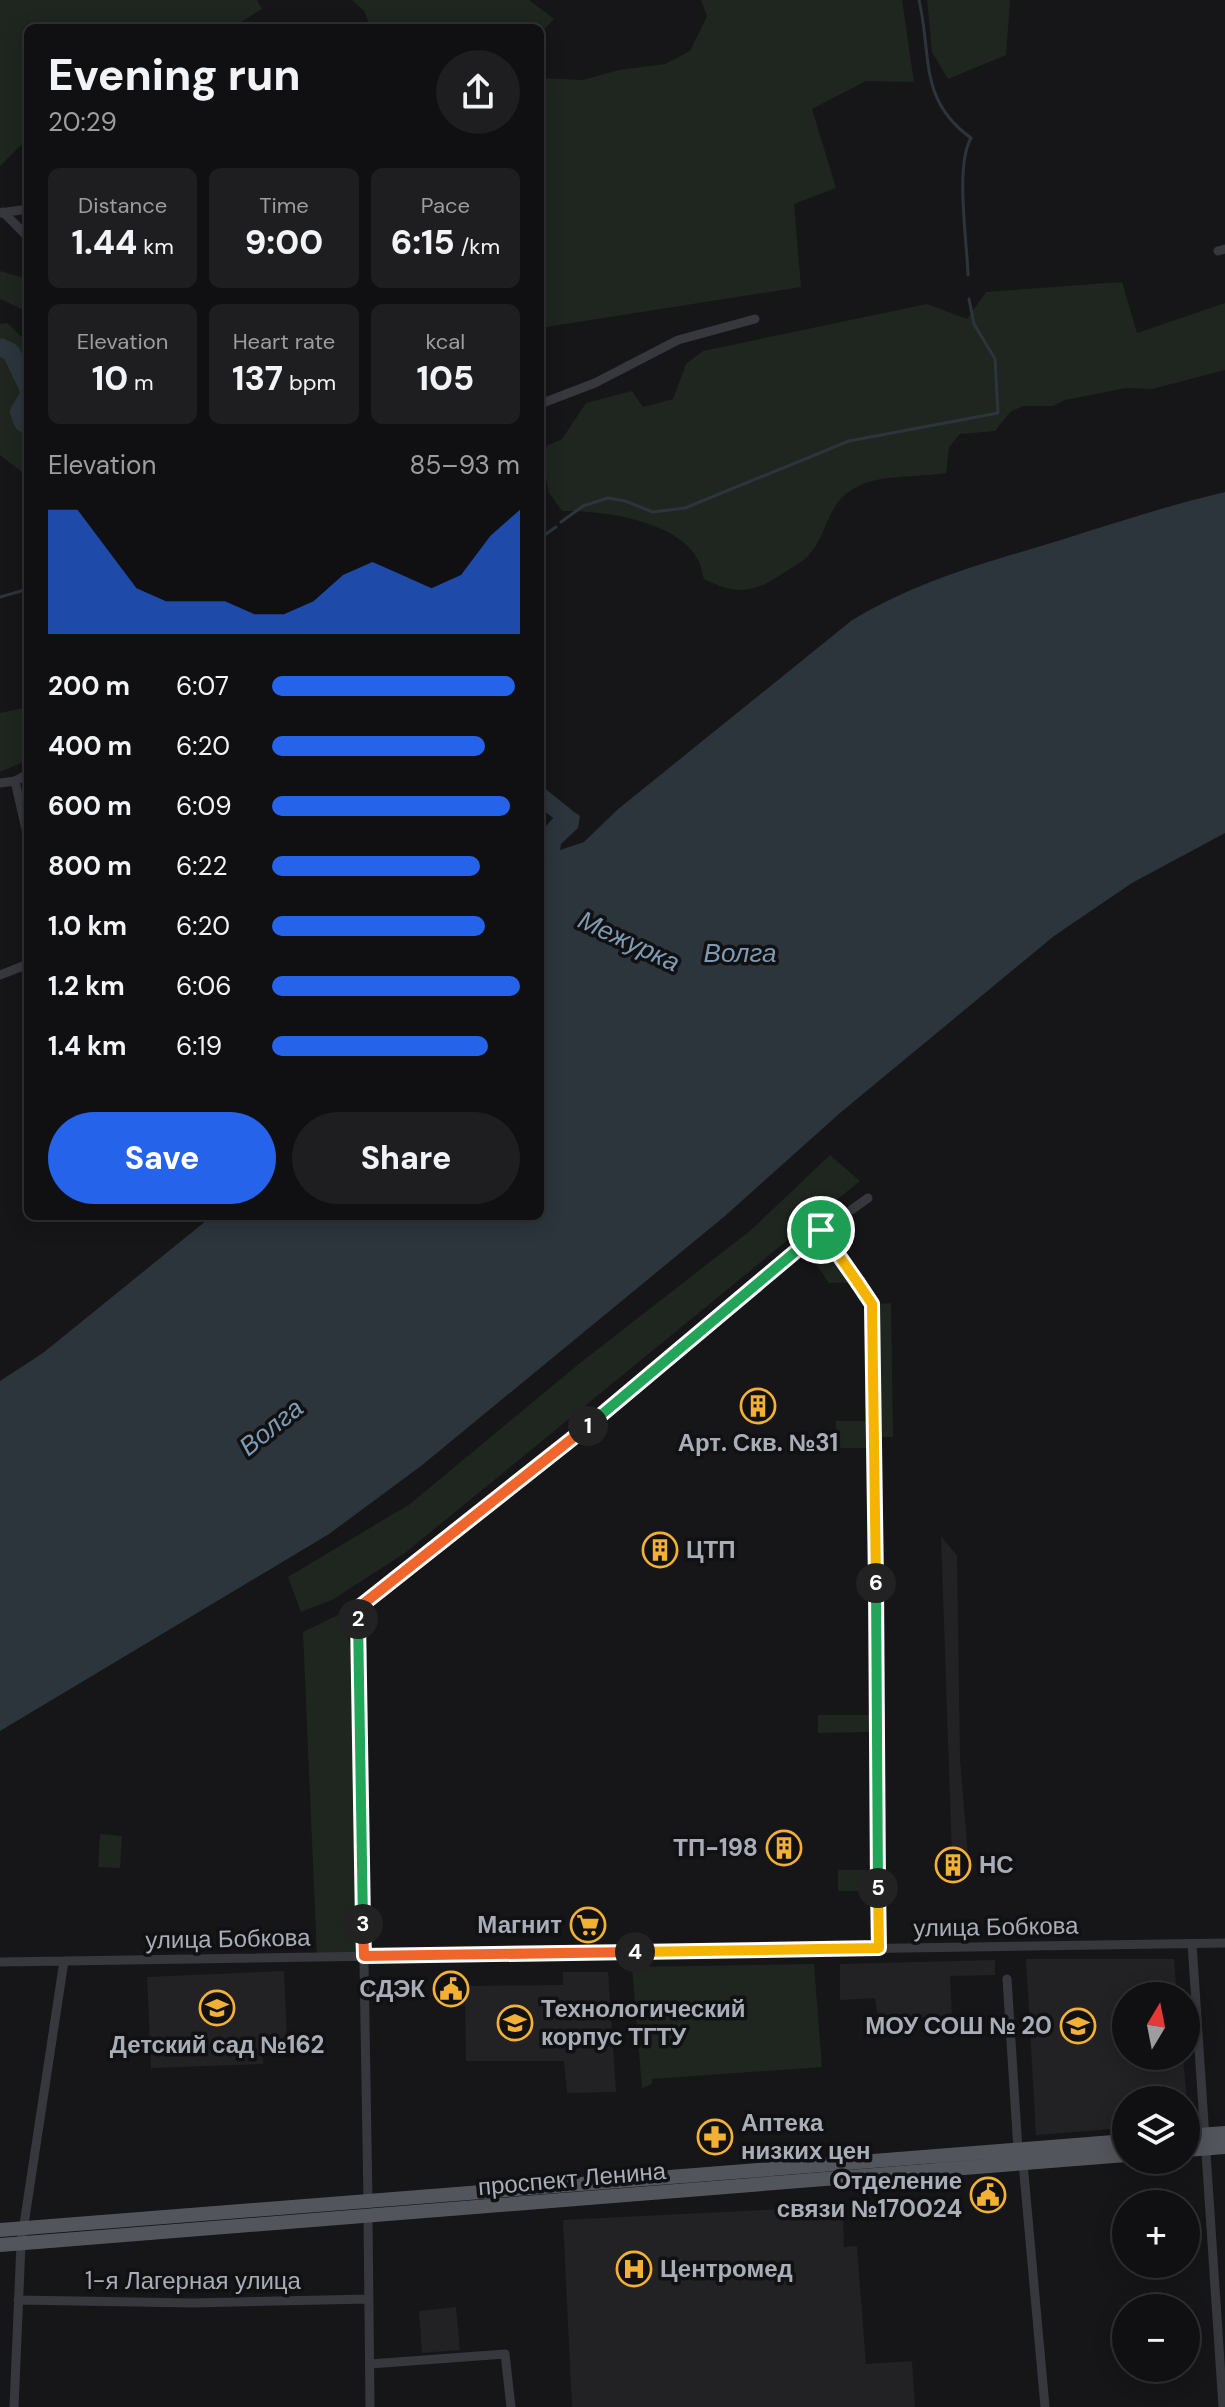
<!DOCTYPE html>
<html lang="en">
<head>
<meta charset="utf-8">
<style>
	:root { --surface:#101012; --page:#1e1e20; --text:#f1f3f6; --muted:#9c9d9f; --line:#303032; --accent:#2563eb }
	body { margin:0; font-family:"DM Sans",sans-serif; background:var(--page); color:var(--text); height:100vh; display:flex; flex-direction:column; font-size:30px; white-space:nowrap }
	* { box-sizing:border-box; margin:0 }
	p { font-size:26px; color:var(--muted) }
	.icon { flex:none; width:44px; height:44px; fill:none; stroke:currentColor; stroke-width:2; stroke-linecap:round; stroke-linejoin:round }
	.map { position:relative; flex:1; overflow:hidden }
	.details { position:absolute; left:24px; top:24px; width:520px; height:1196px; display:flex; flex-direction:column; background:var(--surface); border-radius:12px; box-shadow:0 4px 20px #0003,0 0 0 2px var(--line) }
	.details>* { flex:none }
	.needle { width:52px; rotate:10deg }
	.controls { position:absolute; left:1112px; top:1982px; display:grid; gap:16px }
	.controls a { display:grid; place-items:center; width:88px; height:88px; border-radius:50%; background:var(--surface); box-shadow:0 4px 20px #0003,0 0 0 2px var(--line); font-size:40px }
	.pin { position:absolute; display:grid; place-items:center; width:68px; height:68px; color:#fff; margin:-34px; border:4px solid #fff; border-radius:50%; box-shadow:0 2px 8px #0007 }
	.km { position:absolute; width:40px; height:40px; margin:-20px; border-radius:50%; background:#222; color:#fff; font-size:22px; line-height:40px; text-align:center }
	.round { display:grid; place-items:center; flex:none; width:84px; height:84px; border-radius:42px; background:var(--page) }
	.headline { display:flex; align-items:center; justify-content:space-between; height:136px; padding:0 24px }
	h1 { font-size:44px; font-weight:800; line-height:60px }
	.figures { display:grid; grid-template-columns:repeat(3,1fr); gap:12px; height:136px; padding:8px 24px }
	.figures div { display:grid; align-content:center; border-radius:12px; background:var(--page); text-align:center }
	.figures b { font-size:34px; font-weight:800 }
	.figures small { font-size:22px; font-weight:400 }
	.figures p { font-size:22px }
	.chart { height:224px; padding:16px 24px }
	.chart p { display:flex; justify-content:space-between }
	.chart svg { width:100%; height:144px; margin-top:8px; fill:var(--accent); opacity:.7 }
	.button { display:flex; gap:16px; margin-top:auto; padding:16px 24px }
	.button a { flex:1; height:92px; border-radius:48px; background:var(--accent); color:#fff; font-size:32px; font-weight:800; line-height:92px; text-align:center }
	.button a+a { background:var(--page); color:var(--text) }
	ul { padding:0 24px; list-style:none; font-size:26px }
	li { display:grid; grid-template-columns:128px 96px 1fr; align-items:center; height:60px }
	li i { height:20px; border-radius:10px; background:var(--accent) }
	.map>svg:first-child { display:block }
	.built { fill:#222225 }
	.green { fill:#1e261f }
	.water { fill:#2c353c }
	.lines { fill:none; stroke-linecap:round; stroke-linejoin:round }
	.stream { stroke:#2c353c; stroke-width:3 }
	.river { stroke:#2c353c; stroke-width:18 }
	.minor { stroke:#37383d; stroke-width:9 }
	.primary { stroke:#53555c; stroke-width:14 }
	.split-1-casing { stroke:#fff; stroke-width:16 }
	.split-2-casing { stroke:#fff; stroke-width:16 }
	.split-3-casing { stroke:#fff; stroke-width:16 }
	.split-4-casing { stroke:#fff; stroke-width:16 }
	.split-5-casing { stroke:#fff; stroke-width:16 }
	.split-6-casing { stroke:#fff; stroke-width:16 }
	.split-7-casing { stroke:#fff; stroke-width:16 }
	.split-8-casing { stroke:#fff; stroke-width:16 }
	.split-1 { stroke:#22a559; stroke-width:10 }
	.split-2 { stroke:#f0652b; stroke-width:10 }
	.split-3 { stroke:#22a559; stroke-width:10 }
	.split-4 { stroke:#f0652b; stroke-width:10 }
	.split-5 { stroke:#f5b400; stroke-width:10 }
	.split-6 { stroke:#22a559; stroke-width:10 }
	.split-7 { stroke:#f5b400; stroke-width:10 }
	.split-8 { stroke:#f5b400; stroke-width:10 }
	.labels { text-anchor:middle; stroke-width:7; stroke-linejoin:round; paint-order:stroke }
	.poi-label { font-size:24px; font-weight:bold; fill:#a8adb8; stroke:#111113; text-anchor:start }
	.street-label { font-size:24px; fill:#a8adb8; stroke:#111113 }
	.water-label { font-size:26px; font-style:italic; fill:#7f9bb3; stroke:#111113 }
</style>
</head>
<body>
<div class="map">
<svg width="1225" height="2407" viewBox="0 0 1225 2407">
	<rect width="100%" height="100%" fill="#161618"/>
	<path class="built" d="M 941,1536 L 957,1556 L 960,1758 L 968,1856 L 952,1856 Z
		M 1026,1959 L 1174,1959 L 1177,1996 L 1126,1996 L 1126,2056 L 1183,2056 L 1189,2123 L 1186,2100 L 1126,2100 L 1126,2128 L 1036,2135 Z
		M 995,1960 L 995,1975 L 950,1976 L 952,2017 L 878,2019 L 875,1998 L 840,2000 L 840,1964 Z
		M 284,1971 L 287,2040 L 262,2041 L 263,2064 L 151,2068 L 147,1977 Z
		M 563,1972 L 608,1972 L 616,2092 L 567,2093 L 564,2061 L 466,2061 L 465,1986 L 563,1985 Z
		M 843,2206 L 844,2247 L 857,2246 L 866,2364 L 912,2361 L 915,2407 L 572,2407 L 563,2220 Z
		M 456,2307 L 460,2350 L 422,2353 L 419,2311 Z"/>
	<path class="green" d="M 0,0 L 257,0 L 262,9 L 232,28 L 28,28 L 28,138 L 0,166 Z
		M 352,0 L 529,0 L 554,19 L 540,34 L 540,28 L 371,28 L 364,11 Z
		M 701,0 L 902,0 L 914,82 L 866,81 L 812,109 L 836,188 L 794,204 L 801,287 L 540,328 L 540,78 L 583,80 L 619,70 L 665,64 L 690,51 L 707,16 Z
		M 927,0 L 1010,0 L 1006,55 L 948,79 L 932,52 Z
		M 0,271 L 28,279 L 28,312 L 0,299 Z
		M 1122,282 L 1137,333 L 1225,303 L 1225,370 L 1152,389 L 1126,388 L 1065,400 L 1053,406 L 1023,406 L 1010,412 L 995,431 L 960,434 L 949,447 L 946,473 C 916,478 876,473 850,491 C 826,507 827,536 808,556 C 803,562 794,566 788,570 C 757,592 739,597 704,579 C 702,571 700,561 695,555 C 672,520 600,510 562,511 L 549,493 L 540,449 L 562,439 L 586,403 L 632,391 L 643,407 L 673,399 L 686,364 L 703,351 L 927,304 L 967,319 L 986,292 Z
		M 7,323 L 28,343 L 28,477 L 0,455 L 0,324 Z
		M 28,707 L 28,760 L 0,772 L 0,713 Z
		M 830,1155 L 860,1181 L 405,1553 L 332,1600 L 301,1612 L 288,1577 L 410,1504 L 580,1363 L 751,1230 Z
		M 820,1236 L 854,1282 L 829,1283 L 805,1248 Z
		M 891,1303 L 893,1437 L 878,1437 L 876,1304 Z
		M 836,1421 L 869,1421 L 869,1448 L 836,1448 Z
		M 342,1613 L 359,1681 L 364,1956 L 317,1957 L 303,1632 Z
		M 818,1715 L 869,1715 L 869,1732 L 818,1733 Z
		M 100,1834 L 122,1836 L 120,1868 L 98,1867 Z
		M 838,1870 L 871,1870 L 871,1891 L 838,1891 Z
		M 814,1964 L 822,2067 L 652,2079 L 652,2084 L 642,2088 L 632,1967 Z"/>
	<path class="water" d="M 1225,492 L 1225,833 L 1132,883 L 1054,936 L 840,1113 L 725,1216 L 421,1466 L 329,1534 L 0,1731 L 0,1381 L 43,1353 L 212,1216 L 540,1216 L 540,833 C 550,823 556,810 570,809 L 580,816 L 578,828 L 561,844 L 560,850 L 584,842 L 617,810 L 851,621 C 916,581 988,562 1061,540 C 1115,523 1169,505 1225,492 Z"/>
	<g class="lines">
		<path class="stream" d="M 919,0 C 932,55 918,100 971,138 C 955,166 967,240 968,275
			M 561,522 L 583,506 L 608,498 L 625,501 L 653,512 L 685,508 L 849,441 L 998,413 L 995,359 L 974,324 L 969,299
			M 540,531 L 546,534 L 556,527
			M 0,597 L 28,589"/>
		<path class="river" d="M 0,347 L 11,352 L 28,388
			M 28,397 L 19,412 L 23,423 L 28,425
			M 540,796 L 565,816 L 540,859"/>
		<path class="minor" d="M 3,212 L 28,237
			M 0,213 L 28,209
			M 1218,251 L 1225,249
			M 540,404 L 595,383 L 678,340 L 755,319
			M 15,781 L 28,838
			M 0,783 L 15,781 L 28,774
			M 0,975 L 28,964
			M 821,1230 L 872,1304 L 879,1948
			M 1192,1944 L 1223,2407
			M 0,1962 L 1225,1943
			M 1007,1979 L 1018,2150
			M 1023,2163 L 1045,2407
			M 368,2201 L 358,1608 L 568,1442 L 798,1248 L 868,1198
			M 368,2217 L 370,2407
			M 18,2300 L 193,2303 L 369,2299
			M 370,2364 L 505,2354 L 511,2407
			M 14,2407 L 21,2244 L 64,1961"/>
		<path class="primary" d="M 1186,2136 L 1225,2133
			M 1186,2150 L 1225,2147
			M 0,2230 L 1126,2141
			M 0,2245 L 1126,2155"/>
	</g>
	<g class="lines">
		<g class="split-1-casing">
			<path id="split-1" d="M 588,1426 L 821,1230"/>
		</g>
		<g class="split-2-casing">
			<path id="split-2" d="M 358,1619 L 358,1608 L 588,1426"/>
		</g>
		<g class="split-3-casing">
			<path id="split-3" d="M 358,1619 L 363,1924"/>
		</g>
		<g class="split-4-casing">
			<path id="split-4" d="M 363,1924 L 364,1956 L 635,1952"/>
		</g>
		<g class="split-5-casing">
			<path id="split-5" d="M 635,1952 L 879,1948 L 878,1888"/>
		</g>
		<g class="split-6-casing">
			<path id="split-6" d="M 876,1583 L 878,1888"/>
		</g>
		<g class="split-7-casing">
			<path id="split-7" d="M 858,1283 L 872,1304 L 876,1583"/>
		</g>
		<g class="split-8-casing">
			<path id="split-8" d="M 821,1230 L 858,1283"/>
		</g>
		<use href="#split-1" class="split-1"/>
		<use href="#split-2" class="split-2"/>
		<use href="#split-3" class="split-3"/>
		<use href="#split-4" class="split-4"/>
		<use href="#split-5" class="split-5"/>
		<use href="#split-6" class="split-6"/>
		<use href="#split-7" class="split-7"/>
		<use href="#split-8" class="split-8"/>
	</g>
	<defs>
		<g id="building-ring" transform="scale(1.8)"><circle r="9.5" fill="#111113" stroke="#f2b134" stroke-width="1.5"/><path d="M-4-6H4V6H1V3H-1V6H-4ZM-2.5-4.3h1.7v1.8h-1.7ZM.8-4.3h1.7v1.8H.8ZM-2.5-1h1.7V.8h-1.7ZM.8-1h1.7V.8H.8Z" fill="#f2b134"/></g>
		<g id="supermarket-ring" transform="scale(1.8)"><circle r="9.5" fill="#111113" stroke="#f2b134" stroke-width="1.5"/><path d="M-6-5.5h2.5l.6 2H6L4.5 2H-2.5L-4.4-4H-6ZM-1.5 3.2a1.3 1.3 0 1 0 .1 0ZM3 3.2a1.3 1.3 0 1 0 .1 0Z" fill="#f2b134"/></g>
		<g id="civic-ring" transform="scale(1.8)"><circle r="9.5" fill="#111113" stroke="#f2b134" stroke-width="1.5"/><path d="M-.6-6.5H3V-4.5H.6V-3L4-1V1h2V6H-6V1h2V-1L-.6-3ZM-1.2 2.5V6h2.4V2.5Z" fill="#f2b134"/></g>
		<g id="school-ring" transform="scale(1.8)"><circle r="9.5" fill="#111113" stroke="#f2b134" stroke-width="1.5"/><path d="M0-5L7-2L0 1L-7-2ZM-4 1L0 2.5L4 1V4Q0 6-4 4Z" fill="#f2b134"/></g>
		<g id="university-ring" transform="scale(1.8)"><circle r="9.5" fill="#111113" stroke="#f2b134" stroke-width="1.5"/><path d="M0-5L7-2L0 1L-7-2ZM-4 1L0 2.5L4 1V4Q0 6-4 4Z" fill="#f2b134"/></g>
		<g id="pharmacy-ring" transform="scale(1.8)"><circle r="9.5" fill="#111113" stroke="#f2b134" stroke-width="1.5"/><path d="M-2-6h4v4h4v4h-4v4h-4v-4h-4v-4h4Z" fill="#f2b134"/></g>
		<g id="hospital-ring" transform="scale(1.8)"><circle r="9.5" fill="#111113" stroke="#f2b134" stroke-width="1.5"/><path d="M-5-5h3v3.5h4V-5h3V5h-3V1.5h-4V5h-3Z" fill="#f2b134"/></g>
	</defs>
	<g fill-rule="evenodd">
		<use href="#building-ring" x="758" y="1406"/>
		<use href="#building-ring" x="660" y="1550"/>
		<use href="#building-ring" x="784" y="1848"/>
		<use href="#building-ring" x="953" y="1865"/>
		<use href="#supermarket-ring" x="588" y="1925"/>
		<use href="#civic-ring" x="451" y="1989"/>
		<use href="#school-ring" x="217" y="2008"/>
		<use href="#university-ring" x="515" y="2023"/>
		<use href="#school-ring" x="1078" y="2026"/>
		<use href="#pharmacy-ring" x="715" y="2137"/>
		<use href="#civic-ring" x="988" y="2195"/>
		<use href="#hospital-ring" x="634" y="2269"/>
	</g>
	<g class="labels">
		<g class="poi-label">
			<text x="758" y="1451" text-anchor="middle">Арт. Скв. №31</text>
			<text x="686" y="1558">ЦТП</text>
			<text x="758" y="1856" text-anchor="end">ТП-198</text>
			<text x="979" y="1873">НС</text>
			<text x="562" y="1933" text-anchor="end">Магнит</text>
			<text x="425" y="1997" text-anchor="end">СДЭК</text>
			<text x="541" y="2017">Технологический<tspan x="541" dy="28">корпус ТГТУ</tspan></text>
			<text x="1052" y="2034" text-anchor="end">МОУ СОШ № 20</text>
			<text x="217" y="2053" text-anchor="middle">Детский сад №162</text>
			<text x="741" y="2131">Аптека<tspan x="741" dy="28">низких цен</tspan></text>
			<text x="962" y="2189" text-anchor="end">Отделение<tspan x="962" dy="28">связи №170024</tspan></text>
			<text x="660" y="2277">Центромед</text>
		</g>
		<g class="street-label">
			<text transform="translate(996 1927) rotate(-1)" y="8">улица Бобкова</text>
			<text transform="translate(228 1939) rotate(-1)" y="8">улица Бобкова</text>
			<text transform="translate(572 2179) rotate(-5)" y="8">проспект Ленина</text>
			<text x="193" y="2289">1-я Лагерная улица</text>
		</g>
		<g class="water-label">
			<text transform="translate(629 941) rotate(25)" y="9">Межурка</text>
			<text x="740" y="962">Волга</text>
			<text transform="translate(271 1427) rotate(-39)" y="9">Волга</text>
		</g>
	</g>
</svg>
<div class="controls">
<a><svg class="needle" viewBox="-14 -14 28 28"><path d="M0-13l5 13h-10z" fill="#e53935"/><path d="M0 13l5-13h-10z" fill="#9c9d9f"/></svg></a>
<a><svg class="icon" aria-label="layers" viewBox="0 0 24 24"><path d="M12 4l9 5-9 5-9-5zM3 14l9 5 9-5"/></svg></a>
<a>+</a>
<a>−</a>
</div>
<div class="pin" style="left:821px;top:1230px;background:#1e9e55"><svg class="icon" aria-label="arrive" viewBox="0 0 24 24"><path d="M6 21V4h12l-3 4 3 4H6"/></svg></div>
<b class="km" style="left:588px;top:1426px">1</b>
<b class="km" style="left:358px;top:1619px">2</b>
<b class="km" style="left:363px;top:1924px">3</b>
<b class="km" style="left:635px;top:1952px">4</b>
<b class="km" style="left:878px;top:1888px">5</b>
<b class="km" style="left:876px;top:1583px">6</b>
<section class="details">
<div class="headline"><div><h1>Evening run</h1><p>20:29</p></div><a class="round"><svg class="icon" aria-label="share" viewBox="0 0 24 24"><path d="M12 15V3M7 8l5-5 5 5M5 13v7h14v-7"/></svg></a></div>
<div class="figures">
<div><p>Distance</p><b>1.44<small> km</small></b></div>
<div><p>Time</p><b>9:00</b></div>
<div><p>Pace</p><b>6:15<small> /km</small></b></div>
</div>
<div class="figures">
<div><p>Elevation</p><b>10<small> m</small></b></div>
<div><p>Heart rate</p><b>137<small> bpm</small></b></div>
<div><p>kcal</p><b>105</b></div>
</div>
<div class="chart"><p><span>Elevation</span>85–93 m</p>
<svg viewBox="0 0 160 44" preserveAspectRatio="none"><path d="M0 44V6L10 6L20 18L30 30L40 34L50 34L60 34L70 38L80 38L90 34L100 26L110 22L120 26L130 30L140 26L150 14L160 6V44z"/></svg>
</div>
<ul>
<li><b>200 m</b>6:07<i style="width:98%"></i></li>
<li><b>400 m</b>6:20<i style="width:86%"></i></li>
<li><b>600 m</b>6:09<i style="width:96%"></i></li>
<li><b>800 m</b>6:22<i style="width:84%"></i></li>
<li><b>1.0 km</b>6:20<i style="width:86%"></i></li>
<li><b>1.2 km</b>6:06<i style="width:100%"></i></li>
<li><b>1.4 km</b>6:19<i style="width:87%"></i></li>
</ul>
<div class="button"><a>Save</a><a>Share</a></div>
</section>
</div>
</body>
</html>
